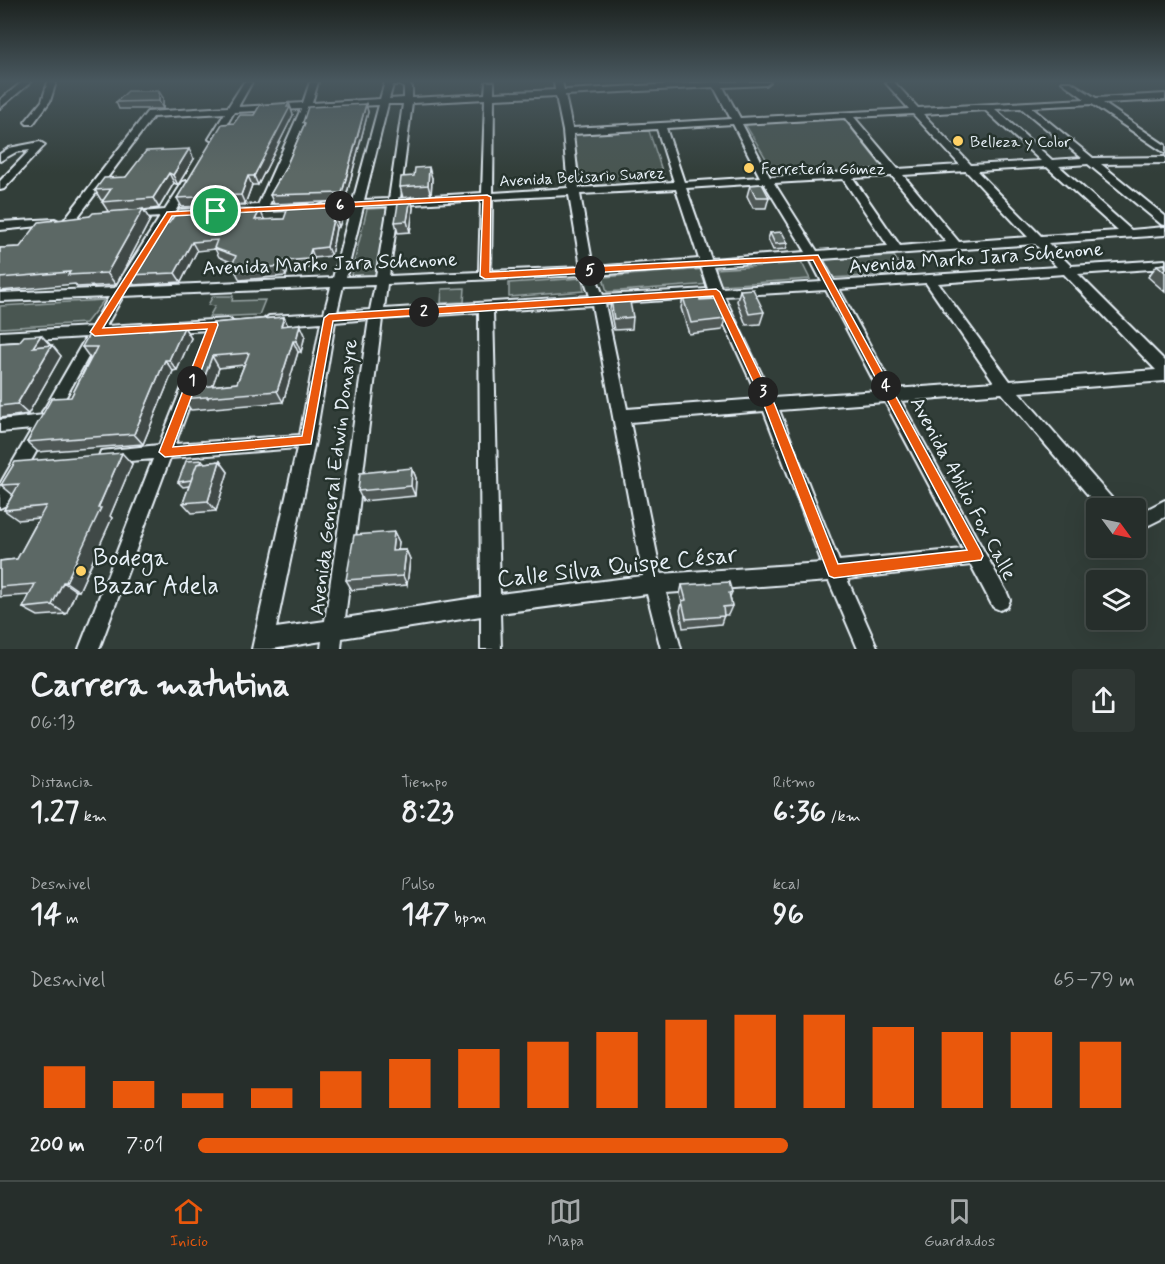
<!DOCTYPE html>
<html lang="es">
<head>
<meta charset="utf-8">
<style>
	:root { --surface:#262e2b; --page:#2e3633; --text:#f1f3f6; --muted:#a4a8a9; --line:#424a47; --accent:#ea580c }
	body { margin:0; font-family:Mynerve,sans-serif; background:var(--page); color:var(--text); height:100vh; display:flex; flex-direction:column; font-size:22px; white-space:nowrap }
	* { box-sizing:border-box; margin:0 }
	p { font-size:20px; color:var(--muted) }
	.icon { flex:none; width:33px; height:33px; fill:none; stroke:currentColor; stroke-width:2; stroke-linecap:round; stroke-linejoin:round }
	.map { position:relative; height:649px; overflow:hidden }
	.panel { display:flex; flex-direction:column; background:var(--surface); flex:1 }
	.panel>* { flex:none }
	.needle { width:39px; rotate:123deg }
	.buttons { position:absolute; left:1086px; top:498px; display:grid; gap:12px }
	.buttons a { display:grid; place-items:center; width:60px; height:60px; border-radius:6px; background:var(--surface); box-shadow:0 6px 24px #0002,0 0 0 2px var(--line); font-size:30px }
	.pin { position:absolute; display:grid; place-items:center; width:51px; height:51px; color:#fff; margin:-26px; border:3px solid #fff; border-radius:50%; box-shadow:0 2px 6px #0007 }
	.km { position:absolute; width:30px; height:30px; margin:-15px; border-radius:50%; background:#222; color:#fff; font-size:16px; line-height:30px; text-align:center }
	.round { display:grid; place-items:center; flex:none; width:63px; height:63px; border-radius:6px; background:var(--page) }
	.overview { display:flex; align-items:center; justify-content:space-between; height:102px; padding:0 30px }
	h1 { font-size:33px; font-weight:800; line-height:45px }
	.metrics { display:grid; grid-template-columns:repeat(3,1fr); gap:9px; height:102px; padding:6px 30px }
	.metrics div { display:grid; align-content:center }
	.metrics b { font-size:30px; font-weight:800 }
	.metrics small { font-size:16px; font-weight:400 }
	.metrics p { font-size:16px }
	.chart { height:168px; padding:12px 30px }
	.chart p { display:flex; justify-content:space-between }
	.chart svg { width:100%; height:108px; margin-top:6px; stroke:var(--accent); stroke-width:6 }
	ul { padding:0 30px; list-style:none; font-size:20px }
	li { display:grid; grid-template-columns:96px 72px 1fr; align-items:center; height:45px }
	li i { height:15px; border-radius:8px; background:var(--accent) }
	.tab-bar { display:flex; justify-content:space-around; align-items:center; height:84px; border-top:2px solid var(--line); background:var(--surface); font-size:16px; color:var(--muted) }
	.tab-bar a { display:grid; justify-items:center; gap:3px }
	.tab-bar .active { color:var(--accent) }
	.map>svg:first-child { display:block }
	.green { fill:#495651; stroke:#98a4a4; stroke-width:1.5 }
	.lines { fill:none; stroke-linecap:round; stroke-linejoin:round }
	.minor-casing { stroke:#e8f1f8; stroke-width:4 }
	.minor { fill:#26332d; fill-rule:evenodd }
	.wall { fill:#4f5957; stroke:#e8f1f8; stroke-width:1.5; fill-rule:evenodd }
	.shaded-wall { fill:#404947; stroke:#e8f1f8; stroke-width:1.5 }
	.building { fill:#5c6865; stroke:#e8f1f8; stroke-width:1.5; fill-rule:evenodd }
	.route { fill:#ea580c; stroke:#fff; stroke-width:1.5; fill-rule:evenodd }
	.poi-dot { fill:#ffd166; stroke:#26332d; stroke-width:2 }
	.labels { text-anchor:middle; stroke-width:5; stroke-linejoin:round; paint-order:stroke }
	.far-poi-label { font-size:16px; fill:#e8f1f8; stroke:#26332d; text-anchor:start }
	.far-street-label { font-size:16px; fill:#e8f1f8; stroke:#26332d }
	.street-label { font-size:20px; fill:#e8f1f8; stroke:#26332d }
	.near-poi-label { font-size:24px; fill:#e8f1f8; stroke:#26332d; text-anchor:start }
	.near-street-label { font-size:24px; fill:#e8f1f8; stroke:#26332d }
</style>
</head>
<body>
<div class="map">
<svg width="1165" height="649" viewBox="0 0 1165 649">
	<rect width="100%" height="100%" fill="#323e39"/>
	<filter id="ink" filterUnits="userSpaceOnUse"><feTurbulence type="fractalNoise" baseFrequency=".0167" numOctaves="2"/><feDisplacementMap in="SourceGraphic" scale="12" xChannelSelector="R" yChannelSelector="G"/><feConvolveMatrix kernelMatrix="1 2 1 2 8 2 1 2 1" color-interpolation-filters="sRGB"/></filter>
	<g filter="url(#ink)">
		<path class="green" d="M 843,118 L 883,168 L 776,175 L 745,124 Z
			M 649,131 L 666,183 L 582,186 L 572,134 Z
			M 389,208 L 375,277 L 350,279 L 367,209 Z
			M 894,256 L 905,274 L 829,278 L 819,260 Z
			M 802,263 L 810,279 L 721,285 L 715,269 Z
			M 705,269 L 710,284 L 607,292 L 603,277 Z
			M 582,278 L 584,291 L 509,297 L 509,283 Z
			M 465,288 L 464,302 L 441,303 L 442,289 Z
			M 213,296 L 233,296 L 232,301 L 265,300 L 259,315 L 209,317 L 215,306 L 208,305 Z
			M 104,300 L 86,323 L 0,328 L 0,306 Z"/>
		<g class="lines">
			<g class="minor-casing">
				<path id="minor" d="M 22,82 L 31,82 L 0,108 L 0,100 Z
					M 48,82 L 56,82 L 50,101 L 33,124 L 27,124 L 25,122 L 42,101 Z
					M 244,82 L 252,82 L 238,107 L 303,103 L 310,82 L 318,82 L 312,103 L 380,99 L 385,82 L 407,82 L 412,87 L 412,98 L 485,94 L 486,82 L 494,82 L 494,93 L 555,90 L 554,82 L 562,82 L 564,90 L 712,82 L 770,82 L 766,85 L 723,87 L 740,118 L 909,109 L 885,82 L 894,82 L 918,108 L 1085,99 L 1062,82 L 1071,82 L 1096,98 L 1165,94 L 1165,100 L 1103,103 L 1165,145 L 1165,153 L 1092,104 L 1031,107 L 1093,158 L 1165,157 L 1165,163 L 1101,164 L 1165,216 L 1165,225 L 1161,224 L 1088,164 L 1059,166 L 1131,230 L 1165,227 L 1165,235 L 1048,243 L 1071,266 L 1165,260 L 1165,268 L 1078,274 L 1165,361 L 1165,381 L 1019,392 L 1115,502 L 1117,508 L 1099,508 L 1002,393 L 901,401 L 1007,593 L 1010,600 L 1007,607 L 1000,610 L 993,607 L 971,565 L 847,579 L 878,649 L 858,649 L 829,581 L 666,593 L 681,649 L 661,649 L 647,594 L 500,613 L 501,649 L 481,649 L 481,616 L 342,638 L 341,649 L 321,649 L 322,641 L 272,649 L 252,649 L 297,448 L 170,458 L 99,649 L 79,649 L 153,459 L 107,463 L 101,461 L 99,456 L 101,451 L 159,445 L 183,385 L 185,381 L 190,379 L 195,381 L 197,385 L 175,444 L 300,435 L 321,322 L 269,326 L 262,321 L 269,316 L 324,313 L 331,287 L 123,296 L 106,326 L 229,319 L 236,324 L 229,329 L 100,336 L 55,416 L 51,418 L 53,421 L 50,426 L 45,427 L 47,431 L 45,436 L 6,505 L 0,508 L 0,484 L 32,429 L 0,432 L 0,420 L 44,415 L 42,412 L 45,408 L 86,337 L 0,342 L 0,332 L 92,327 L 109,297 L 0,301 L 0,293 L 115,288 L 160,217 L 131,219 L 125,216 L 131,213 L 165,210 L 183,182 L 187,181 L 192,184 L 176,210 L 192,209 L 198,212 L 192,215 L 172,217 L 128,287 L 333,278 L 351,208 L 325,209 L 319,206 L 325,203 L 353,201 L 379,105 L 311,108 L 269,205 L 306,204 L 312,207 L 310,209 L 221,213 L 215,210 L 221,207 L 258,205 L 301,109 L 234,112 L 217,141 L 214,142 L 209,139 L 225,113 L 153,117 L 74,222 L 66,222 L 64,220 L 147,112 L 228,107 ZM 393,85 L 400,85 L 404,88 L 404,98 L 389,99 ZM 714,87 L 731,119 L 572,128 L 565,95 ZM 556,96 L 563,131 L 568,188 L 493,193 L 494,99 ZM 485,99 L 482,193 L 400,198 L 412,103 ZM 388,104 L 403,104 L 389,199 L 364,200 ZM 1021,108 L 1082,158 L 1052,160 L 995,109 ZM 985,110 L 1041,161 L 971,165 L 923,114 ZM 913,114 L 960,165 L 898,169 L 854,117 ZM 845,118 L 887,170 L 770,177 L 742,124 ZM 733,124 L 760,177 L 684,182 L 666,128 ZM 657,129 L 674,182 L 579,188 L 573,134 ZM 1047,167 L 1118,231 L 1041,236 L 977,171 ZM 966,171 L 1028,237 L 959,242 L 903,175 ZM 892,176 L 946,242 L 900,246 L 853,178 ZM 843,179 L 888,246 L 817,251 L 774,183 ZM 764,183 L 806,252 L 711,259 L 686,188 ZM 676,189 L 699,259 L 593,267 L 580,194 ZM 569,195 L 581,267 L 491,271 L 492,199 ZM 481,200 L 479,272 L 389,276 L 399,205 ZM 388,206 L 376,276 L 346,277 L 363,207 ZM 1035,244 L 1057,267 L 834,281 L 822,259 ZM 810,259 L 822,282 L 721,288 L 713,266 ZM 701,267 L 708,289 L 603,295 L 595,275 ZM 1064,274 L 1156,370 L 1010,381 L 938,283 ZM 583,275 L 590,296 L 384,309 L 387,284 ZM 926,283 L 994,382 L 894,389 L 839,289 ZM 375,285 L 370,310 L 337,312 L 343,286 ZM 826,290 L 879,391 L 773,398 L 724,296 ZM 712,297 L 759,399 L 627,409 L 605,304 ZM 592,305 L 643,576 L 500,594 L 493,311 ZM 479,312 L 481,597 L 345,618 L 382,319 ZM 369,319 L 325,621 L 276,628 L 315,441 L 335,322 ZM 885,402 L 963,549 L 839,561 L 779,410 ZM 764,411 L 822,563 L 661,574 L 630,422 Z
					M 40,142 L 45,145 L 43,147 L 4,189 L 0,190 L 0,181 L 30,150 L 16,152 L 0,161 L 0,154 L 9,148 Z
					M 55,219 L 61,222 L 59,224 L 0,230 L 0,222 Z
					M 1165,500 L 1165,517 L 1145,527 L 1136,526 L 1136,510 L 1144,511 Z"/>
			</g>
			<use href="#minor" class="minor"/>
		</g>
		<path class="wall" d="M 163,98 L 163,109 L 119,109 L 116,102 Z
			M 289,103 L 293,115 L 258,185 L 252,185 L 245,204 L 182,207 L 177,198 L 254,115 Z
			M 366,104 L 368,112 L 345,201 L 274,204 L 270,195 L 285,169 L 304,125 L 303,122 Z
			M 194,159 L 178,185 L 174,183 L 159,208 L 143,210 L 150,220 L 116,285 L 77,287 L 75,284 L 0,291 L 0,248 L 20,247 L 90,216 L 108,211 L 102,202 L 104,200 L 101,200 L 95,190 L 126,177 Z
			M 432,178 L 431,196 L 403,198 L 400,187 Z
			M 750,185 L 769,197 L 766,208 L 753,208 L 747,196 Z
			M 411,197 L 413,208 L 410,232 L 398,233 L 395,222 Z
			M 341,204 L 344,213 L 339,227 L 336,228 L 331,256 L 314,258 L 311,268 L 288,270 L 286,276 L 240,280 L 232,265 L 233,263 L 219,257 L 215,249 L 197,251 L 181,282 L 134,285 L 128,275 L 143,262 L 169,223 L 237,209 L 264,219 L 263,220 L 284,219 Z
			M 770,233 L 788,243 L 786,249 L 773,250 L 768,239 Z
			M 1165,264 L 1165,292 L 1148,277 L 1157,265 Z
			M 740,290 L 764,312 L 760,324 L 746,325 L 737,301 Z
			M 683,297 L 700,300 L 725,319 L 722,330 L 689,334 L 681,308 Z
			M 611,299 L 633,317 L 632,329 L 614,330 L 610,310 Z
			M 284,317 L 287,325 L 300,324 L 305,335 L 301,352 L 298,352 L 283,402 L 191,410 L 183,399 L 213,323 ZM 244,365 L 237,383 L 212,386 L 219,368 Z
			M 184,327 L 191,338 L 177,370 L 173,371 L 143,444 L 38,452 L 27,442 L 71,397 L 90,358 L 82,347 L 122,330 L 123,332 Z
			M 41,335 L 61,356 L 28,414 L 0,418 L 0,343 L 19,342 Z
			M 202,460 L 205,463 L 220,461 L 228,472 L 216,511 L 192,513 L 183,503 L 189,486 L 183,487 L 178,482 Z
			M 132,464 L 110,516 L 112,518 L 79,591 L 76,591 L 66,614 L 38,616 L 23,608 L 30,595 L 0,597 L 0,561 L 17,559 L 39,518 L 18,520 L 4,510 L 13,495 L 1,485 Z
			M 412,468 L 416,478 L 415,496 L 363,501 L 358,491 Z
			M 394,532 L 399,542 L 398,550 L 406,550 L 410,559 L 407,585 L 352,590 L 346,580 Z
			M 682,585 L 732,592 L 730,597 L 732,606 L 728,615 L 724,615 L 721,624 L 683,628 L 680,610 L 682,603 L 680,594 Z"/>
		<path class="shaded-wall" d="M 159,91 L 163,98 L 163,109 L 159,101 Z
			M 289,103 L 293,115 L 258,185 L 254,176 Z
			M 366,104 L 368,112 L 345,201 L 342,193 Z
			M 189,149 L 194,159 L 178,185 L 173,175 Z
			M 429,167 L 432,178 L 431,196 L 428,185 Z
			M 169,173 L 174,183 L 159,208 L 153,198 Z
			M 248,176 L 252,185 L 245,204 L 241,195 Z
			M 411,197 L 413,208 L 410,232 L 407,221 Z
			M 341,204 L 344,213 L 339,227 L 336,218 Z
			M 143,209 L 150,220 L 116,285 L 107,273 Z
			M 260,210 L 264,219 L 259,229 L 255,220 Z
			M 333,219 L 336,228 L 331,256 L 327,247 Z
			M 192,242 L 197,251 L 181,282 L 175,273 Z
			M 311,249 L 314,258 L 311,268 L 308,259 Z
			M 284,261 L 288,270 L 286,276 L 282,266 Z
			M 284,317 L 289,328 L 281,326 Z
			M 300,324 L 305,335 L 301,352 L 296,341 Z
			M 184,327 L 191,338 L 177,370 L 169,360 Z
			M 41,335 L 51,346 L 33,347 Z
			M 293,341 L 298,352 L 283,402 L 277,391 Z
			M 52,345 L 61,356 L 28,414 L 17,404 Z
			M 212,356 L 219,368 L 208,398 L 201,387 Z
			M 165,360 L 173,371 L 143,444 L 134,434 Z
			M 122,453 L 132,464 L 110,516 L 112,518 L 79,591 L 66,582 Z
			M 220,461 L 228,472 L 216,511 L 208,501 Z
			M 412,468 L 416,478 L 415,496 L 411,486 Z
			M 394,532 L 399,542 L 396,560 L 392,551 Z
			M 406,550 L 410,559 L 407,585 L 403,576 Z
			M 63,582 L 76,591 L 66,614 L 52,605 Z"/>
		<path class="building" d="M 128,91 L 159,91 L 159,101 L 116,102 Z
			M 289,103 L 287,107 L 290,107 L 254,176 L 248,176 L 241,195 L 177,198 L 222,124 L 234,123 L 240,115 L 254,115 L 260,105 Z
			M 366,104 L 342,193 L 270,195 L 285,169 L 305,123 L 303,122 L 308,107 Z
			M 189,149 L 173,175 L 169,173 L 153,198 L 102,202 L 111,189 L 95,190 L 104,178 L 126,177 L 146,151 Z
			M 429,167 L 428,185 L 400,187 L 401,177 L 414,176 L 415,168 Z
			M 762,184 L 769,197 L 756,197 L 750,185 Z
			M 411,197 L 407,221 L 395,222 L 399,198 Z
			M 341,204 L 336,218 L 333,219 L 327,247 L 311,249 L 308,259 L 284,261 L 282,266 L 235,271 L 238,265 L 232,265 L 236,256 L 214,248 L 217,240 L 192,242 L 175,273 L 128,275 L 136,263 L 143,262 L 161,224 L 169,223 L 179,209 L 236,207 L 235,209 L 260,210 L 255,220 L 284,219 L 289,205 Z
			M 143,209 L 107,273 L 68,275 L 70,272 L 0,278 L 0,248 L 20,247 L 39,222 L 90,216 L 93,213 Z
			M 782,232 L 788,243 L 775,244 L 770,233 Z
			M 1165,264 L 1165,272 L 1157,265 Z
			M 753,289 L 764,312 L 749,314 L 740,290 Z
			M 699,295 L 700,300 L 717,299 L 725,319 L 691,323 L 683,297 Z
			M 629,297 L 633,317 L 614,319 L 611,299 Z
			M 284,317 L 281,326 L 300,324 L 296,341 L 293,341 L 277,391 L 183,399 L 213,323 ZM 249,353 L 237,383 L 201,387 L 212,356 Z
			M 184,327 L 169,360 L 165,360 L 134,434 L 27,442 L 52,398 L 71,397 L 97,347 L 82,347 L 88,336 L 122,330 L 121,332 Z
			M 41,335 L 33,347 L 52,345 L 17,404 L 0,406 L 0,343 L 19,342 L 24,336 Z
			M 122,453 L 98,508 L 101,508 L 66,582 L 63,582 L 52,605 L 23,608 L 35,584 L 0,587 L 0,561 L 17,559 L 46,506 L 4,510 L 19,484 L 1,485 L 15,462 Z
			M 202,460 L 201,463 L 197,464 L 191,480 L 178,482 L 186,461 Z
			M 220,461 L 208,501 L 183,503 L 197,464 Z
			M 412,468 L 411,486 L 358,491 L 360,473 Z
			M 394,532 L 392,551 L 406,550 L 403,576 L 346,580 L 354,535 Z
			M 729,582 L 732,592 L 729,593 L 732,606 L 723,607 L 724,616 L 686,619 L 682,601 L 686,600 L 682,585 Z"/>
	</g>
	<linearGradient id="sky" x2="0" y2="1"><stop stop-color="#1c221f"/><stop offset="0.47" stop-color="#49585f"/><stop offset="1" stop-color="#49585f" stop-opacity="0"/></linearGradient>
	<rect width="1165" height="173" fill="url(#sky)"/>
	<path class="route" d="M 487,195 L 491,197 L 490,272 L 818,255 L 981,551 L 983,556 L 981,560 L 834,578 L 829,576 L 764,405 L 713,296 L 333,321 L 311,444 L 165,457 L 159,452 L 207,329 L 95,336 L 90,332 L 167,212 ZM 483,200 L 480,276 L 485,279 L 813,260 L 967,550 L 838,564 L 775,405 L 720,292 L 716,289 L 329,314 L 324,318 L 302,436 L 173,447 L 218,325 L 217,322 L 103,328 L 172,216 Z"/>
	<g class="poi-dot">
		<circle cx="958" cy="141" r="6"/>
		<circle cx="749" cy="168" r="6"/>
		<circle cx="81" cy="571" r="6"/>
	</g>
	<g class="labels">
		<g class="far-poi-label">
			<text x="970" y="147">Belleza y Color</text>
			<text x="761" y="174">Ferretería Gómez</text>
		</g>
		<g class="far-street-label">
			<text transform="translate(582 176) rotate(-3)" y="6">Avenida Belisario Suarez</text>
		</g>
		<g class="street-label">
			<text transform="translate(976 257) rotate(-4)" y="7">Avenida Marko Jara Schenone</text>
			<text transform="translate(330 263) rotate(-2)" y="7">Avenida Marko Jara Schenone</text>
			<text transform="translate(333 477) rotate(-83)" y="7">Avenida General Edwin Donayre</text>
			<text transform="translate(964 488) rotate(62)" y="7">Avenida Abilio Fox Calle</text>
		</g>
		<g class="near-poi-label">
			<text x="93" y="565">Bodega<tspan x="93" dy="28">Bazar Adela</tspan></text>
		</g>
		<g class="near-street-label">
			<text transform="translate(617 566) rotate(-6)" y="8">Calle Silva Quispe César</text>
		</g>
	</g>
</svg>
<div class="buttons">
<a><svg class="needle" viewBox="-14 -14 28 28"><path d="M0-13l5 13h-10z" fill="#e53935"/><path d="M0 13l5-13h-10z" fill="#a4a8a9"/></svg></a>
<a><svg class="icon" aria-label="layers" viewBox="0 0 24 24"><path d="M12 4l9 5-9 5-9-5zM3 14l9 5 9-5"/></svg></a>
</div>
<div class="pin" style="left:216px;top:211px;background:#1e9e55"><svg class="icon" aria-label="arrive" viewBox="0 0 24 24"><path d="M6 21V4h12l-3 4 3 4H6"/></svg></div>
<b class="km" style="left:192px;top:381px">1</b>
<b class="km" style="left:424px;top:312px">2</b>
<b class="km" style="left:763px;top:392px">3</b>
<b class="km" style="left:886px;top:386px">4</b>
<b class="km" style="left:590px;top:271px">5</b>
<b class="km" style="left:340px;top:206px">6</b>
</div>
<section class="panel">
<div class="overview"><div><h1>Carrera matutina</h1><p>06:13</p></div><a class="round"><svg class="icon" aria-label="share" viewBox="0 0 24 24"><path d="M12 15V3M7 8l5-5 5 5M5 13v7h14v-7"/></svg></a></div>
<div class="metrics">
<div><p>Distancia</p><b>1.27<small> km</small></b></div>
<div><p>Tiempo</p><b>8:23</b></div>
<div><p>Ritmo</p><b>6:36<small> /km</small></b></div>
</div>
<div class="metrics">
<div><p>Desnivel</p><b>14<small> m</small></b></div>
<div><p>Pulso</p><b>147<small> bpm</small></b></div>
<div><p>kcal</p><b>96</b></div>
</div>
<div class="chart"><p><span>Desnivel</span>65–79 m</p>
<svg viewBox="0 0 160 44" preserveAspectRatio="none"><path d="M5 44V27M15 44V33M25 44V38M35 44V36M45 44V29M55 44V24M65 44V20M75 44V17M85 44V13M95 44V8M105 44V6M115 44V6M125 44V11M135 44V13M145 44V13M155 44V17"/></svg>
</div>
<ul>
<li><b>200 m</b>7:01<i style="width:63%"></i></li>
</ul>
</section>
<nav class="tab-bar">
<a class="active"><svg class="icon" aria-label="home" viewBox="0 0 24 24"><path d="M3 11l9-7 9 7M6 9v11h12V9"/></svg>Inicio</a>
<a><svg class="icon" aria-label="map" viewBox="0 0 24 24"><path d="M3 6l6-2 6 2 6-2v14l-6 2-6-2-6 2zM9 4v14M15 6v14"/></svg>Mapa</a>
<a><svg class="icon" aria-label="saved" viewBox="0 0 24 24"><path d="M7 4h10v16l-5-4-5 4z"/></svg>Guardados</a>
</nav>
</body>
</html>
